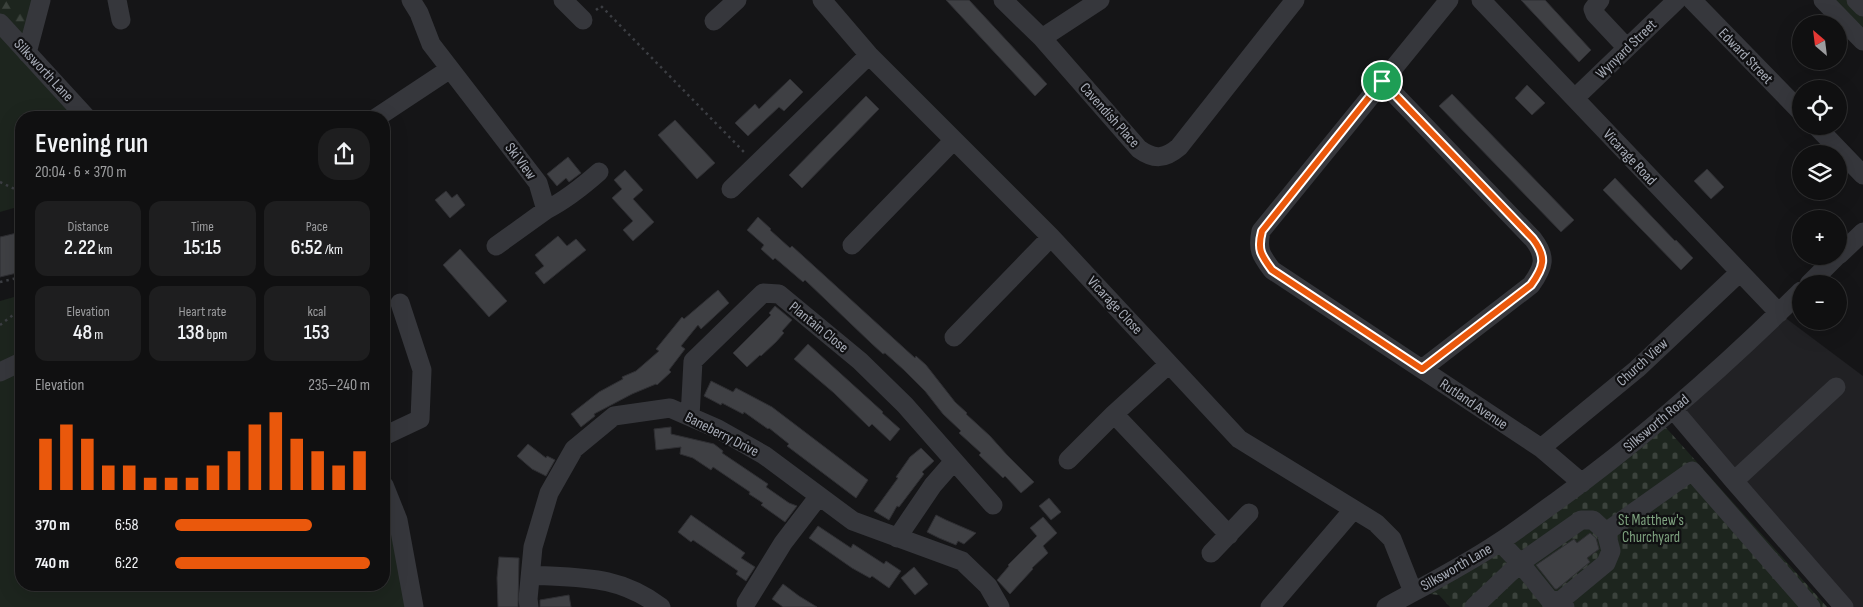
<!DOCTYPE html>
<html lang="en">
<head>
<meta charset="utf-8">
<style>
	:root { --surface:#101011; --page:#1e1e1f; --text:#f1f3f6; --muted:#9c9d9f; --line:#303031; --accent:#ea580c }
	body { margin:0; font-family:"Sofia Sans Condensed",sans-serif; background:var(--page); color:var(--text); height:100vh; display:flex; flex-direction:column; font-size:19px; white-space:nowrap }
	* { box-sizing:border-box; margin:0 }
	p { font-size:16px; color:var(--muted) }
	.icon { flex:none; width:28px; height:28px; fill:none; stroke:currentColor; stroke-width:2; stroke-linecap:round; stroke-linejoin:round }
	.map { position:relative; flex:1; overflow:hidden }
	.sheet { position:absolute; left:15px; top:111px; width:375px; height:480px; display:flex; flex-direction:column; background:var(--surface); border-radius:20px; box-shadow:0 5px 20px #0002,0 0 0 1px var(--line) }
	.sheet>* { flex:none }
	.needle { width:32px; rotate:332deg }
	.fabs { position:absolute; left:1792px; top:15px; display:grid; gap:10px }
	.fabs a { display:grid; place-items:center; width:55px; height:55px; border-radius:50%; background:var(--surface); box-shadow:0 5px 20px #0002,0 0 0 1px var(--line); font-size:25px }
	.pin { position:absolute; display:grid; place-items:center; width:42px; height:42px; color:#fff; margin:-21px; border:2px solid #fff; border-radius:50%; box-shadow:0 1px 5px #0007 }
	.round { display:grid; place-items:center; flex:none; width:52px; height:52px; border-radius:20px; background:var(--page) }
	.head { display:flex; align-items:center; justify-content:space-between; height:85px; padding:0 20px }
	h1 { font-size:28px; font-weight:600; line-height:38px }
	.figures { display:grid; grid-template-columns:repeat(3,1fr); gap:8px; height:85px; padding:5px 20px }
	.figures div { display:grid; align-content:center; border-radius:12px; background:var(--page); text-align:center }
	.figures b { font-size:21px; font-weight:600 }
	.figures small { font-size:14px; font-weight:400 }
	.figures p { font-size:14px }
	.chart { height:140px; padding:10px 20px }
	.chart p { display:flex; justify-content:space-between }
	.chart svg { width:100%; height:90px; margin-top:5px; stroke:var(--accent); stroke-width:6 }
	ul { padding:0 20px; list-style:none; font-size:16px }
	li { display:grid; grid-template-columns:80px 60px 1fr; align-items:center; height:38px }
	li i { height:12px; border-radius:6px; background:var(--accent) }
	.map>svg:first-child { display:block }
	.built { fill:#212124 }
	.green { fill:#1d251e }
	.forest { fill:url(#forest-firs) }
	.cemetery { fill:url(#cemetery-stones) }
	.building { fill:#3f4044; stroke:#2f2f33 }
	.lines { fill:none; stroke-linecap:round; stroke-linejoin:round }
	.path { stroke:#3c3e43; stroke-width:2.5; stroke-dasharray:2.5 4; stroke-linecap:butt }
	.minor { stroke:#36373c; stroke-width:19 }
	.route-casing { stroke:#fff; stroke-width:10 }
	.route { stroke:#ea580c; stroke-width:6 }
	.labels { text-anchor:middle; stroke-width:4.5; stroke-linejoin:round; paint-order:stroke }
	.street-label { font-size:15px; fill:#a7acb7; stroke:#101012 }
	.park-label { font-size:15px; fill:#7ea27f; stroke:#101012 }
</style>
</head>
<body>
<div class="map">
<svg width="1863" height="607" viewBox="0 0 1863 607">
	<defs>
		<pattern id="forest-firs" width="22" height="20" patternUnits="userSpaceOnUse" patternTransform="scale(1.25)"><rect width="22" height="20" fill="#1d251e"/><path d="M5 1l3.5 6h-7zM16 11l3.5 6h-7z" fill="#3b423c"/></pattern>
		<pattern id="cemetery-stones" width="16" height="16" patternUnits="userSpaceOnUse" patternTransform="scale(1.25)"><rect width="16" height="16" fill="#1d251e"/><path d="M2 7V4a2 2 0 0 1 4 0v3zM10 15v-3a2 2 0 0 1 4 0v3z" fill="#3b423c"/></pattern>
	</defs>
	<rect width="100%" height="100%" fill="#151517"/>
	<path class="built" d="M 1779,313 L 1863,376 L 1863,607 L 1844,607 L 1673,409 Z"/>
	<path class="green" d="M 1829,0 L 1848,0 L 1863,15 L 1863,35 Z
		M 0,23 L 87,117 L 21,118 L 21,206 L 0,212 Z
		M 21,295 L 21,585 L 384,585 L 384,485 L 414,607 L 0,607 L 0,301 Z"/>
	<path class="forest" d="M 0,0 L 41,0 L 27,53 L 0,23 Z"/>
	<path class="cemetery" d="M 1660,421 L 1827,607 L 1450,607 L 1439,595 L 1413,592 Z"/>
	<path class="building" d="M 946,0 L 969,0 L 1047,84 L 1035,96 Z
		M 1521,0 L 1545,0 L 1591,50 L 1579,62 Z
		M 790,79 L 803,92 L 784,111 L 779,107 L 748,136 L 735,123 L 755,104 L 759,109 Z
		M 1527,85 L 1545,103 L 1532,115 L 1515,98 Z
		M 1452,94 L 1574,220 L 1561,232 L 1439,106 Z
		M 866,96 L 879,109 L 802,188 L 789,175 Z
		M 675,120 L 715,163 L 697,179 L 658,135 Z
		M 568,157 L 581,173 L 569,182 L 566,178 L 557,186 L 547,174 Z
		M 1707,169 L 1724,187 L 1711,199 L 1694,181 Z
		M 625,170 L 643,190 L 633,199 L 654,222 L 633,241 L 623,230 L 633,221 L 612,198 L 622,189 L 614,180 Z
		M 1615,178 L 1675,241 L 1676,240 L 1693,258 L 1681,270 L 1603,190 Z
		M 446,191 L 452,198 L 457,194 L 465,205 L 450,218 L 435,200 Z
		M 758,217 L 771,229 L 770,230 L 790,248 L 792,246 L 915,358 L 916,356 L 926,365 L 955,402 L 967,413 L 966,414 L 990,436 L 1007,455 L 1034,482 L 1021,493 L 1005,476 L 1003,478 L 979,455 L 981,453 L 959,433 L 961,431 L 943,414 L 925,391 L 904,370 L 885,353 L 883,354 L 871,343 L 805,280 L 803,282 L 775,258 L 773,260 L 761,249 L 764,245 L 747,230 Z
		M 21,232 L 21,272 L 0,277 L 0,237 Z
		M 558,236 L 567,246 L 576,239 L 586,250 L 544,284 L 535,273 L 544,266 L 535,255 Z
		M 460,249 L 507,301 L 489,317 L 443,265 Z
		M 718,290 L 729,303 L 701,329 L 698,325 L 681,346 L 685,349 L 669,370 L 671,372 L 657,385 L 656,384 L 632,394 L 594,414 L 595,416 L 581,427 L 571,414 L 599,392 L 623,379 L 622,377 L 636,371 L 659,351 L 656,349 L 682,317 L 684,319 Z
		M 775,306 L 792,320 L 782,331 L 784,333 L 776,342 L 761,356 L 760,355 L 747,367 L 733,353 L 771,315 L 769,313 Z
		M 808,344 L 883,412 L 882,413 L 900,429 L 890,441 L 872,424 L 869,427 L 834,393 L 794,359 Z
		M 711,381 L 733,392 L 736,388 L 772,407 L 868,480 L 856,498 L 787,446 L 789,444 L 769,428 L 768,429 L 744,412 L 743,414 L 722,403 L 721,405 L 704,396 Z
		M 671,427 L 671,434 L 714,444 L 723,451 L 722,453 L 768,484 L 766,487 L 789,503 L 797,506 L 785,522 L 761,505 L 763,503 L 749,494 L 750,492 L 713,467 L 711,470 L 693,458 L 680,454 L 681,447 L 656,450 L 654,429 Z
		M 528,444 L 546,458 L 547,456 L 555,460 L 546,476 L 532,469 L 517,456 Z
		M 921,448 L 934,461 L 922,472 L 924,474 L 899,507 L 897,506 L 889,520 L 874,511 L 898,478 L 896,477 L 910,457 Z
		M 1049,498 L 1061,512 L 1051,520 L 1039,506 Z
		M 691,515 L 745,553 L 741,558 L 755,567 L 746,581 L 736,574 L 738,571 L 693,540 L 691,542 L 678,532 Z
		M 936,515 L 946,520 L 976,533 L 964,544 L 958,541 L 956,545 L 939,538 L 927,532 Z
		M 1043,517 L 1057,533 L 1043,546 L 1048,553 L 1032,568 L 1033,569 L 1010,594 L 997,580 L 1009,566 L 1008,565 L 1037,536 L 1030,528 Z
		M 818,526 L 851,548 L 853,544 L 884,564 L 886,561 L 901,571 L 889,588 L 872,576 L 870,578 L 852,568 L 809,538 Z
		M 1590,533 L 1596,538 L 1599,549 L 1587,558 L 1590,562 L 1557,589 L 1555,589 L 1536,565 L 1574,539 L 1577,543 Z
		M 499,557 L 519,558 L 518,607 L 498,607 L 497,578 Z
		M 914,567 L 928,584 L 915,595 L 901,578 Z
		M 783,584 L 799,596 L 817,607 L 783,607 L 772,599 Z
		M 569,595 L 571,607 L 540,607 L 540,600 Z"/>
	<g class="lines">
		<path class="path" d="M 596,10 L 601,6 L 745,153
			M 0,182 L 21,192
			M 0,282 L 21,277
			M 0,325 L 21,309"/>
		<path class="minor" d="M 117,0 L 121,20
			M 411,0 L 419,13 L 431,44 L 538,183 L 546,210 L 496,246
			M 563,0 L 583,20
			M 822,0 L 869,55 L 1051,237 L 1239,439 L 1376,523 L 1392,539 L 1413,592
			M 1003,0 L 1042,38 L 1139,149 C 1154,160 1165,159 1179,147 L 1295,0
			M 1449,0 L 1261,231 C 1257,250 1261,255 1272,270 L 1541,448 L 1582,483
			M 1481,0 L 1779,313
			M 1600,0 L 1593,9 L 1595,14 L 1626,47
			M 1692,0 L 1801,112
			M 1823,0 L 1863,41
			M 1856,0 L 1863,7
			M 714,21 L 737,0
			M 0,23 L 87,118
			M 1042,38 L 1100,0
			M 27,53 L 41,0
			M 1382,81 L 1533,239 C 1547,257 1544,267 1531,285 L 1422,369
			M 1575,98 L 1677,0
			M 376,118 L 450,69
			M 1816,126 L 1863,175
			M 731,189 L 869,55
			M 546,210 C 566,200 582,187 599,172
			M 852,245 L 953,141
			M 1839,255 L 1863,232
			M 1809,284 L 1837,256
			M 954,337 L 1051,237
			M 0,372 L 21,362
			M 1673,409 L 1734,481 L 1844,607
			M 1114,414 L 1229,535
			M 690,417 L 693,361 L 763,293 L 779,294 L 860,361 L 905,405 L 993,505
			M 384,436 L 420,419 L 422,370 L 400,303
			M 1541,448 L 1637,369 L 1740,272
			M 1068,460 L 1114,414 L 1169,364
			M 1734,481 L 1836,387
			M 384,485 L 398,520 L 414,607
			M 897,538 L 933,485 L 954,461
			M 1500,542 L 1520,563 L 1549,599 L 1560,601 L 1565,607
			M 1211,553 L 1249,513
			M 531,575 C 582,578 618,575 661,607
			M 1560,601 L 1606,563 L 1611,551 L 1606,532
			M 746,603 L 783,543 L 819,496
			M 529,607 L 528,599 L 533,547 L 549,493 L 574,449 L 614,416 L 670,408 L 718,429 L 764,455 L 853,521 L 962,561 L 988,586 L 1000,607
			M 1270,607 L 1353,510
			M 1386,607 C 1424,586 1462,567 1498,543 C 1518,530 1537,515 1557,501 C 1644,438 1724,367 1801,291
			M 1474,607 L 1520,563 L 1581,520 L 1593,520 L 1606,532 L 1692,471 L 1811,607"/>
	</g>
	<g class="lines">
		<g class="route-casing">
			<path id="route" d="M 1382,81 L 1533,239 C 1547,257 1544,267 1531,285 L 1422,369 L 1272,270 C 1261,255 1257,250 1262,231 Z"/>
		</g>
		<use href="#route" class="route"/>
	</g>
	<g class="labels">
		<g class="street-label">
			<text transform="translate(1626 49) rotate(-44)" y="5">Wynyard Street</text>
			<text transform="translate(1746 56) rotate(46)" y="5">Edward Street</text>
			<text transform="translate(44 70) rotate(47)" y="5">Silksworth Lane</text>
			<text transform="translate(1110 115) rotate(48)" y="5">Cavendish Place</text>
			<text transform="translate(1630 157) rotate(47)" y="5">Vicarage Road</text>
			<text transform="translate(521 161) rotate(53)" y="5">Ski View</text>
			<text transform="translate(1115 305) rotate(47)" y="5">Vicarage Close</text>
			<text transform="translate(819 327) rotate(39)" y="5">Plantain Close</text>
			<text transform="translate(1642 362) rotate(-42)" y="5">Church View</text>
			<text transform="translate(1474 404) rotate(34)" y="5">Rutland Avenue</text>
			<text transform="translate(1656 423) rotate(-40)" y="5">Silksworth Road</text>
			<text transform="translate(722 434) rotate(27)" y="5">Baneberry Drive</text>
			<text transform="translate(1456 567) rotate(-30)" y="5">Silksworth Lane</text>
		</g>
		<g class="park-label">
			<text x="1651" y="525">St Matthew's<tspan x="1651" dy="17">Churchyard</tspan></text>
		</g>
	</g>
</svg>
<div class="fabs">
<a><svg class="needle" viewBox="-14 -14 28 28"><path d="M0-13l5 13h-10z" fill="#e53935"/><path d="M0 13l5-13h-10z" fill="#9c9d9f"/></svg></a>
<a><svg class="icon" aria-label="locate" viewBox="0 0 24 24"><circle cx="12" cy="12" r="6"/><path d="M12 2v4M12 18v4M2 12h4M18 12h4"/></svg></a>
<a><svg class="icon" aria-label="layers" viewBox="0 0 24 24"><path d="M12 4l9 5-9 5-9-5zM3 14l9 5 9-5"/></svg></a>
<a>+</a>
<a>−</a>
</div>
<div class="pin" style="left:1382px;top:81px;background:#1e9e55"><svg class="icon" aria-label="arrive" viewBox="0 0 24 24"><path d="M6 21V4h12l-3 4 3 4H6"/></svg></div>
<section class="sheet">
<div class="head"><div><h1>Evening run</h1><p>20:04 · 6 × 370 m</p></div><a class="round"><svg class="icon" aria-label="share" viewBox="0 0 24 24"><path d="M12 15V3M7 8l5-5 5 5M5 13v7h14v-7"/></svg></a></div>
<div class="figures">
<div><p>Distance</p><b>2.22<small> km</small></b></div>
<div><p>Time</p><b>15:15</b></div>
<div><p>Pace</p><b>6:52<small> /km</small></b></div>
</div>
<div class="figures">
<div><p>Elevation</p><b>48<small> m</small></b></div>
<div><p>Heart rate</p><b>138<small> bpm</small></b></div>
<div><p>kcal</p><b>153</b></div>
</div>
<div class="chart"><p><span>Elevation</span>235–240 m</p>
<svg viewBox="0 0 160 44" preserveAspectRatio="none"><path d="M5 44V19M15 44V12M25 44V19M35 44V32M45 44V32M55 44V38M65 44V38M75 44V38M85 44V32M95 44V25M105 44V12M115 44V6M125 44V19M135 44V25M145 44V32M155 44V25"/></svg>
</div>
<ul>
<li><b>370 m</b>6:58<i style="width:70%"></i></li>
<li><b>740 m</b>6:22<i style="width:100%"></i></li>
</ul>
</section>
</div>
</body>
</html>
